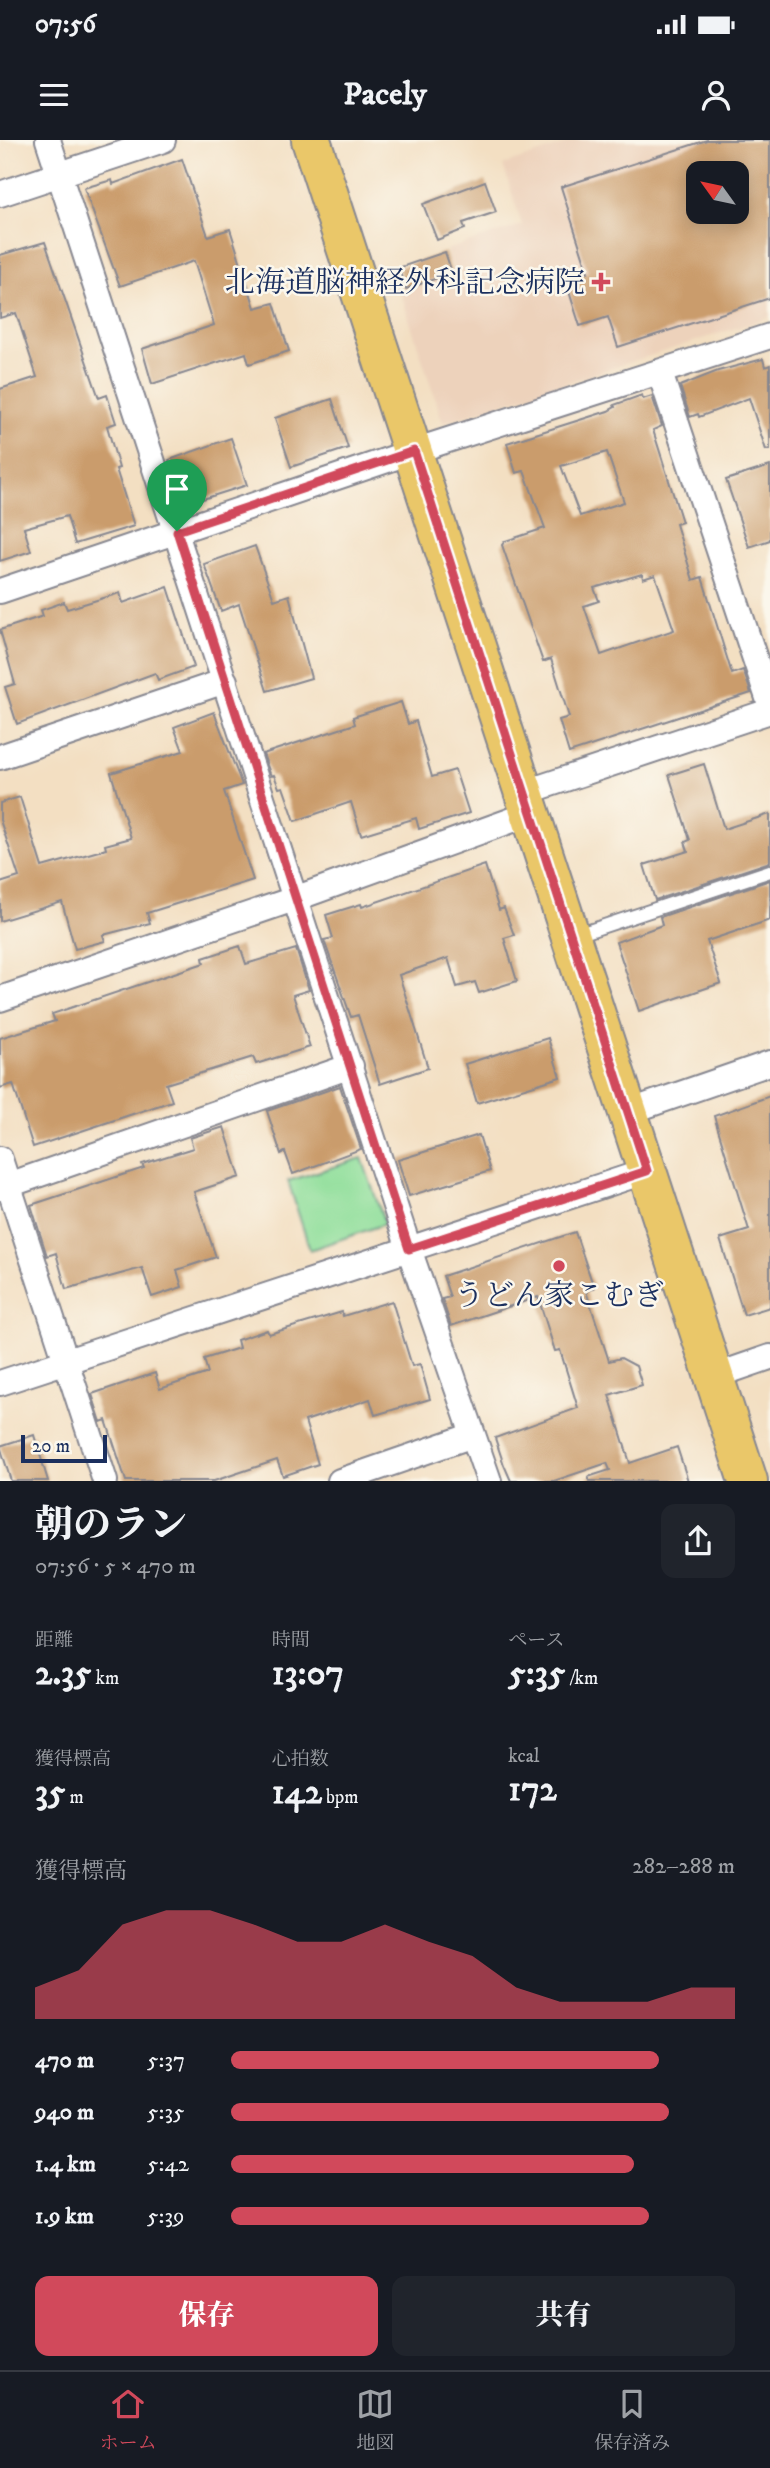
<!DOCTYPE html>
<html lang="ja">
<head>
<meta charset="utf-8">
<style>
	:root { --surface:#171b24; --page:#20242c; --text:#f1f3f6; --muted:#9ea1a6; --line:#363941; --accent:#d1495b }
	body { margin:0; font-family:"IM FELL DW Pica","Noto Serif JP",serif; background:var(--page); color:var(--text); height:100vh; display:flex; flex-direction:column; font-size:26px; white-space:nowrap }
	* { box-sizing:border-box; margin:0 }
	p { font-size:23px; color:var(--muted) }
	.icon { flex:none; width:38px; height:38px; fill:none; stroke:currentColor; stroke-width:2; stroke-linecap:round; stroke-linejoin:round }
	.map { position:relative; height:1341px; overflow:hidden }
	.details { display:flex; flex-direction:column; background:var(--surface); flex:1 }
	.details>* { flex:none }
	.needle { width:46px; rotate:303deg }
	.tools { position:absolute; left:686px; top:21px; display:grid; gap:14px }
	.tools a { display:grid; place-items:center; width:63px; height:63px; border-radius:14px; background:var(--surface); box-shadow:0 4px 18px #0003; font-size:35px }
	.scale { position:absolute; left:21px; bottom:18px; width:86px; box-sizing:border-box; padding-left:7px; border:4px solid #1b2f5e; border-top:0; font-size:19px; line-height:24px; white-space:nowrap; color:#1b2f5e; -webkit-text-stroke:5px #fbf7ec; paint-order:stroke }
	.pin { position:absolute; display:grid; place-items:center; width:60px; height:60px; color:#fff; margin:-72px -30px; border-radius:50% 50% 50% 0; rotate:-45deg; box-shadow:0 0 7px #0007 }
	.pin .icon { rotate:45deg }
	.round { display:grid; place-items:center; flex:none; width:74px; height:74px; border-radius:14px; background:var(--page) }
	.overview { display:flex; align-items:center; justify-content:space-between; height:119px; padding:0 35px }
	h1 { font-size:38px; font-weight:800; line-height:52px }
	.stats { display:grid; grid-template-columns:repeat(3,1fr); gap:10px; height:119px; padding:7px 35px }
	.stats div { display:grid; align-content:center }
	.stats b { font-size:35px; font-weight:800 }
	.stats small { font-size:19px; font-weight:400 }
	.stats p { font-size:19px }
	.chart { height:196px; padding:14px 35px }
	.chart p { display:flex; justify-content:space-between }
	.chart svg { width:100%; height:126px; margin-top:7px; fill:var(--accent); opacity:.7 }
	.action { display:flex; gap:14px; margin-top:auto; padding:14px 35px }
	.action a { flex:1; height:80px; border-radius:14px; background:var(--accent); color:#fff; font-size:28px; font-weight:800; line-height:80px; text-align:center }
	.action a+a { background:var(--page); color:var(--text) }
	ul { padding:0 35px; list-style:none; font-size:23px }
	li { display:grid; grid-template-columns:112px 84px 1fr; align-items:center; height:52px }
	li i { height:18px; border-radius:9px; background:var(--accent) }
	.status { display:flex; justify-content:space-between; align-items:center; height:49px; padding:0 35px; background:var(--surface); direction:ltr }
	.status svg { height:19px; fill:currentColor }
	header { display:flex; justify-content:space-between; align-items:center; height:91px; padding:0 35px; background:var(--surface); font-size:32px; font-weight:800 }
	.menu { display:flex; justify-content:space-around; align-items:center; height:98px; border-top:2px solid var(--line); background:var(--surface); font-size:19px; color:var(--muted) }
	.menu a { display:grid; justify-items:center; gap:4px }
	.menu .current { color:var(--accent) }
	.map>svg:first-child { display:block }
	.built { fill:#edd2bb; fill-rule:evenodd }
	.green { fill:#92df9c; stroke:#56877d; stroke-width:2 }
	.building { fill:#ca9c6c; fill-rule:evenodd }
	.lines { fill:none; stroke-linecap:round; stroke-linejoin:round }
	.lane-casing { stroke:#878790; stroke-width:16 }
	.street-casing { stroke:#878790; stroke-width:28 }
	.primary-casing { stroke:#878790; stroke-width:42 }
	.lane { stroke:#fff; stroke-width:12 }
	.street { stroke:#fff; stroke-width:24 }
	.primary { stroke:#eac769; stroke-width:38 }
	.route-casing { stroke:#fff; stroke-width:14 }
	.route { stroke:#d1495b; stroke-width:9 }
	.poi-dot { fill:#d1495b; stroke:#fbf7ec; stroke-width:2.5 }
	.labels { text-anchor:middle; stroke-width:5; stroke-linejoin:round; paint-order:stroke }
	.poi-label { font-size:30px; fill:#1b2f5e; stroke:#fbf7ec; text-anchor:end }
</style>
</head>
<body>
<div class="status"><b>07:56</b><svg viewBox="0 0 49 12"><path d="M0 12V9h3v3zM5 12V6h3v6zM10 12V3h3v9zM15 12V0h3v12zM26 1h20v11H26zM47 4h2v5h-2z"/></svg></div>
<header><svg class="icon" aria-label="menu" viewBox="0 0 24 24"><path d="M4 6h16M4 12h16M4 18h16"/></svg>Pacely<svg class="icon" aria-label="person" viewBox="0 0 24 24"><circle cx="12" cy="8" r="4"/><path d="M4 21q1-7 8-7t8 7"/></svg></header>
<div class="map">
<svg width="770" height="1341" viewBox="0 0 770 1341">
	<rect width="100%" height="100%" fill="#fbf7ec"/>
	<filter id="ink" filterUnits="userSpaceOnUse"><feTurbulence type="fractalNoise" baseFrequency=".0143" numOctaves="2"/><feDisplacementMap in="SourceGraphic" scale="14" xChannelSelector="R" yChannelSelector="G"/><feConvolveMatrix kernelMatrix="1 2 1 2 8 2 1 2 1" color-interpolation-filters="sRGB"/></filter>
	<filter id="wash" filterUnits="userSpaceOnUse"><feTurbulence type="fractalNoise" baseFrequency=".00686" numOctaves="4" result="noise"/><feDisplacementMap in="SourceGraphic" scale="28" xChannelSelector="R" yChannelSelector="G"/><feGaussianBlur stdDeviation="1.57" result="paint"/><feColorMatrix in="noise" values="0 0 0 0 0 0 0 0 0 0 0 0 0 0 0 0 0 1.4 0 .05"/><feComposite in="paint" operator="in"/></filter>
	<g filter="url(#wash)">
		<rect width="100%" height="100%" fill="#f3dfc2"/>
		<path class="built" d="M 578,0 L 770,0 L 770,177 L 443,283 L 400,151 L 454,134 L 446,110 L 522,85 L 503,25 ZM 698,33 L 737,33 L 737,72 L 698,72 Z"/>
		<path class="green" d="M 362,1018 L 385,1084 L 310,1110 L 288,1041 Z"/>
		<g id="blocks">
			<path class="building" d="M 707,0 L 770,0 L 770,158 L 618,207 L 608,177 L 580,186 L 565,139 L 588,132 L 561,47 ZM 698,33 L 737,33 L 737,72 L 698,72 Z
				M 182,19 L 208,96 L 230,89 L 255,168 L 274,163 L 289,211 L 249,224 L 246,213 L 152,244 L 142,209 L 214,185 L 194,121 L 120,146 L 84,48 L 112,40 L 113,44 Z
				M 485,41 L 496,72 L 463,83 L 465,89 L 437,100 L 423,64 Z
				M 45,102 L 99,258 L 107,255 L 116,283 L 107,286 L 119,328 L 116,329 L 134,386 L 75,404 L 67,376 L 24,388 L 31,411 L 0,421 L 0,249 L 37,237 L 16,173 L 0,178 L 0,115 Z
				M 445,112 L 452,133 L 406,149 L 398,128 Z
				M 763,219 L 765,227 L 770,225 L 770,309 L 766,310 L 749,258 L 699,277 L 698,274 L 690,277 L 680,246 L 718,231 Z
				M 642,255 L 643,259 L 652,256 L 662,286 L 653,290 L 682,382 L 676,384 L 693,440 L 702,437 L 732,534 L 743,530 L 751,553 L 569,613 L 559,580 L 569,577 L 551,519 L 543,522 L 502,405 L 505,401 L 545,388 L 524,331 L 516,333 L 507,303 L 608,271 L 615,267 L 614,265 ZM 607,312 L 624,362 L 580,376 L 561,326 ZM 642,434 L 643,439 L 655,435 L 674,490 L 601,515 L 584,466 L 599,461 L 594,448 Z
				M 332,259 L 348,308 L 291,327 L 275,278 Z
				M 231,298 L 247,345 L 184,365 L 169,320 Z
				M 770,326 L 770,400 L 749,407 L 726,340 Z
				M 255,406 L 274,460 L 289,455 L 311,538 L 267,551 L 239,464 L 221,471 L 204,424 Z
				M 168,447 L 194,527 L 158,540 L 155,533 L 17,584 L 5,547 L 15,544 L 0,490 L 43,476 L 41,470 L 64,462 L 67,469 L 120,453 L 123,463 Z
				M 401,562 L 408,584 L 416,581 L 432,637 L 455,630 L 469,673 L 419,689 L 416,678 L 361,695 L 351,662 L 295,681 L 283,647 L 279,648 L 274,635 L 271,636 L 263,614 L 355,584 L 353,577 Z
				M 214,572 L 242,645 L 224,651 L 253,740 L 147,773 L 150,783 L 103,795 L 105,801 L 75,809 L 62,762 L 0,781 L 0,743 L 19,737 L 0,680 L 0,663 L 20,657 L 42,727 L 106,709 L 105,705 L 131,698 L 111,633 L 183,611 L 174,587 Z
				M 704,624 L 724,689 L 770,674 L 770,722 L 655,760 L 644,725 L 688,711 L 685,702 L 690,700 L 669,635 Z
				M 485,725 L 499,770 L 504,768 L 514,795 L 504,798 L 517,841 L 479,853 L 475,842 L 457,847 L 448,818 L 399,835 L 428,928 L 380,944 L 358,875 L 351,877 L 324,800 L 333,798 L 326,775 L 361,764 L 362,767 Z
				M 770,740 L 770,780 L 707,801 L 721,843 L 639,871 L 616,802 L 662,785 L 660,777 Z
				M 240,806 L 246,824 L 296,809 L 309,850 L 293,855 L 310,907 L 256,924 L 253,917 L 166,944 L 172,961 L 33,1007 L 13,944 L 0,948 L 0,898 L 55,881 L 52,874 L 204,823 L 203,818 Z
				M 548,898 L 560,937 L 477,963 L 465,924 Z
				M 340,946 L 361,1009 L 293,1034 L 285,1012 L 281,1014 L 267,971 Z
				M 770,956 L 770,1167 L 744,1175 L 720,1099 L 749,1090 L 714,976 Z
				M 224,987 L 240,1037 L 194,1052 L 216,1117 L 177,1130 L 182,1147 L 152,1157 L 142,1128 L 66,1149 L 56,1113 L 47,1116 L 31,1065 L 144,1028 L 142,1024 L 193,1008 L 190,998 Z
				M 479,995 L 490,1031 L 409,1056 L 398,1020 Z
				M 575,1092 L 594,1148 L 586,1151 L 609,1221 L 621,1218 L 636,1226 L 642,1245 L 609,1255 L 630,1323 L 677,1307 L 688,1341 L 589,1341 L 588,1337 L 610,1330 L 607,1323 L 554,1341 L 511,1341 L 504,1325 L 495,1298 L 578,1268 L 560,1210 L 555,1211 L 538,1157 L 451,1186 L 442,1159 L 450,1157 L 443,1136 Z
				M 392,1161 L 412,1226 L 420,1224 L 430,1259 L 375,1275 L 370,1259 L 305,1281 L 318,1324 L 283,1336 L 277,1320 L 214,1341 L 126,1341 L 106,1280 L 101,1282 L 92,1254 L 155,1233 L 160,1249 L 208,1233 L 204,1219 L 239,1208 L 237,1200 L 267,1190 L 269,1194 L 342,1172 L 343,1176 Z
				M 34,1295 L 48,1341 L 11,1341 L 0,1306 Z"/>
		</g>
	</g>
	<g filter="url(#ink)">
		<use href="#blocks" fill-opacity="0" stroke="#878790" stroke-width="2"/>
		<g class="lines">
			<g class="lane-casing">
				<path id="lane" d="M 574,796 L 770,731"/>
			</g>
			<g class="street-casing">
				<path id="street" d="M 48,0 L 409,1109 L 489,1341
					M 0,54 L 163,0
					M 660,233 L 770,564
					M 0,451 L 414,311 L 770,196
					M 0,617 L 225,541
					M 523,653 L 770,571
					M 0,859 L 297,758 L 529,674
					M 628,972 L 770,923
					M 0,1019 L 105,1341
					M 0,1048 L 351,926
					M 715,1236 L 770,1217
					M 0,1243 L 647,1031
					M 340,1341 L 473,1295"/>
			</g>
			<g class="primary-casing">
				<path id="primary" d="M 311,0 L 748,1341"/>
			</g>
			<use href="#lane" class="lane"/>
			<use href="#street" class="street"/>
			<use href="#primary" class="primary"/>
		</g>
	</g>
	<g class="lines" filter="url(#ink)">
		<g class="route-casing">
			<path id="route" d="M 414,311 L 647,1031 L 409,1109 L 177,391 Z"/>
		</g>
		<use href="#route" class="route"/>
	</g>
	<g class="poi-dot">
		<path d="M597.5 131.5h7v7h7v7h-7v7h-7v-7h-7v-7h7z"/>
		<circle cx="559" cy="1126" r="7"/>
	</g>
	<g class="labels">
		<g class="poi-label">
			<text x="585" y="152">北海道脳神経外科記念病院</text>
			<text x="559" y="1165" text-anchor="middle">うどん家こむぎ</text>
		</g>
	</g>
</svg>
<div class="tools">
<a><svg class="needle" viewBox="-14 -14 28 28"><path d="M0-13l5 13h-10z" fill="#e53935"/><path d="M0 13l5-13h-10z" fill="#9ea1a6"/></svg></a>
</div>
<div class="scale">20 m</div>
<div class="pin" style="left:177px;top:391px;background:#1e9e55"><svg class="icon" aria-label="arrive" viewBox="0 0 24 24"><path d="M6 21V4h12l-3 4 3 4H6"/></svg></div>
</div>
<section class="details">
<div class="overview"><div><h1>朝のラン</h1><p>07:56 · 5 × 470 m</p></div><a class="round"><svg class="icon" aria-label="share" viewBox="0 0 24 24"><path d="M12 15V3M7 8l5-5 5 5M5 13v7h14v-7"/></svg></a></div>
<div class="stats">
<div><p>距離</p><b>2.35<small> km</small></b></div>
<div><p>時間</p><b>13:07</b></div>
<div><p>ペース</p><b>5:35<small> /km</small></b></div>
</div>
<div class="stats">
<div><p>獲得標高</p><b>35<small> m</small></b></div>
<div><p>心拍数</p><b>142<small> bpm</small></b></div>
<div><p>kcal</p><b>172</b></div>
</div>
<div class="chart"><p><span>獲得標高</span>282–288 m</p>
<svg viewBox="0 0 160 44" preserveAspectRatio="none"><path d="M0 44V33L10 27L20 11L30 6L40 6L50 11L60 17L70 17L80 11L90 17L100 22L110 33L120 38L130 38L140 38L150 33L160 33V44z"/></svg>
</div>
<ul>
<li><b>470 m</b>5:37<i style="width:85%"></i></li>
<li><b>940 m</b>5:35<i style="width:87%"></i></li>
<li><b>1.4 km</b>5:42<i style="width:80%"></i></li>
<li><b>1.9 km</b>5:39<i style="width:83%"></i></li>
</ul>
<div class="action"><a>保存</a><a>共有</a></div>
</section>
<nav class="menu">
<a class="current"><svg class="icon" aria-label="home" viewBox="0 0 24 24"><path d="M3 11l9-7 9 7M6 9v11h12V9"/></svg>ホーム</a>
<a><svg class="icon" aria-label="map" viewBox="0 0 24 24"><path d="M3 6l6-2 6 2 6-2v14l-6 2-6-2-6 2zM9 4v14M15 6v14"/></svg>地図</a>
<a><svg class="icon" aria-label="saved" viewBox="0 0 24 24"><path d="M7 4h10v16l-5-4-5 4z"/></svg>保存済み</a>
</nav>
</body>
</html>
